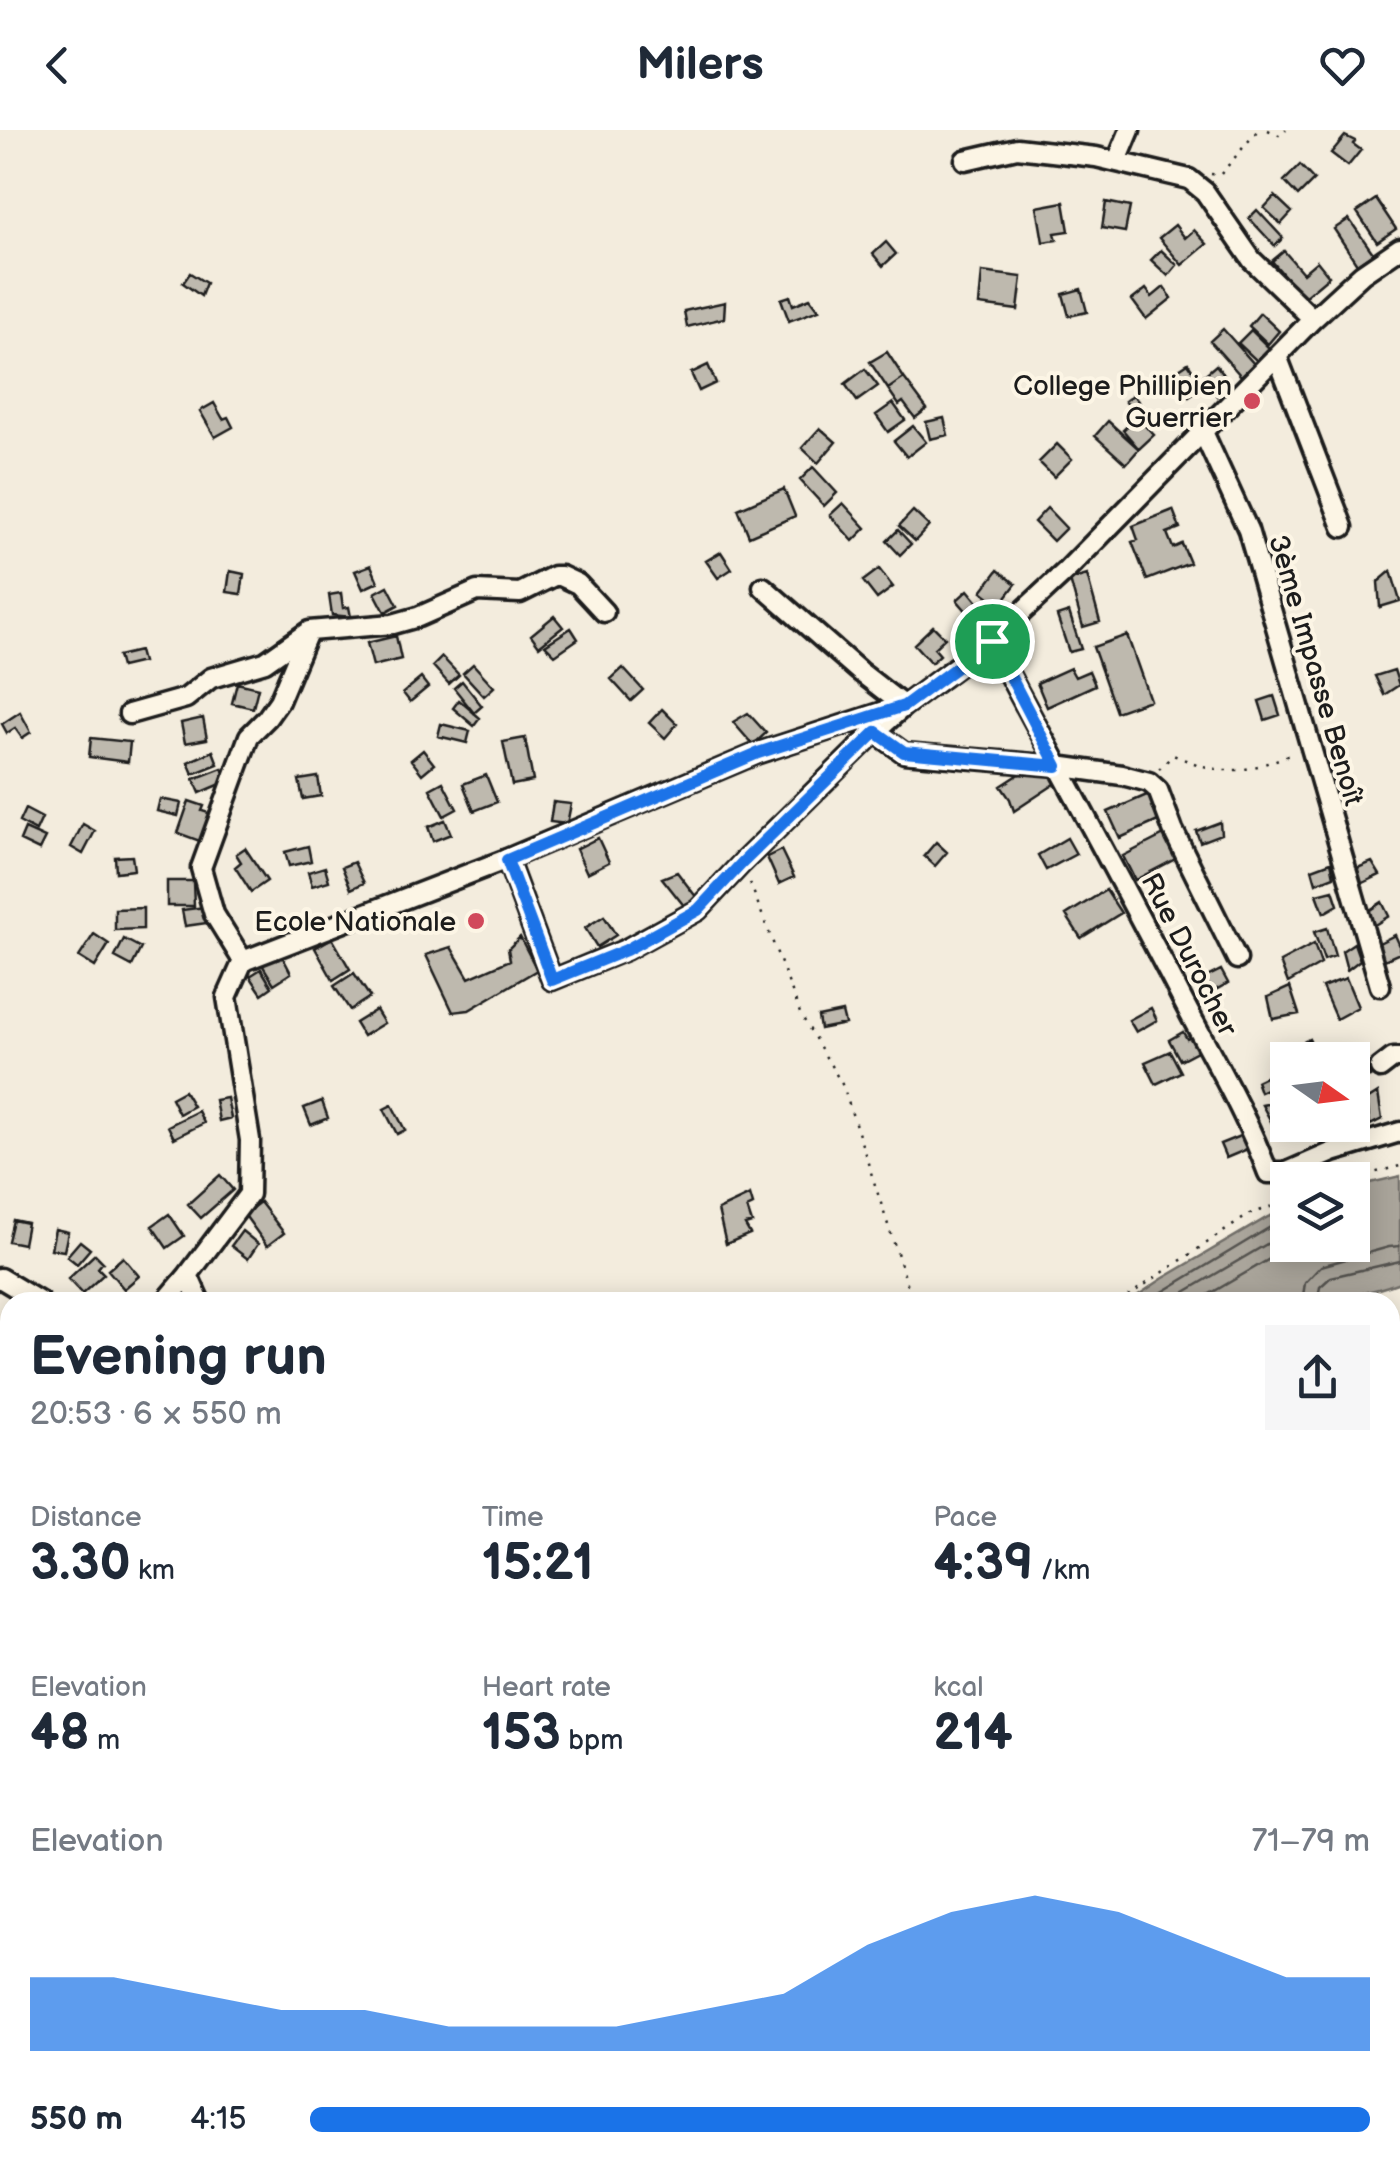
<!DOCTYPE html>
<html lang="en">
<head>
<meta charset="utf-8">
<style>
	:root { --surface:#fff; --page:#f6f6f7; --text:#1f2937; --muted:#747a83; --accent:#1a73e8 }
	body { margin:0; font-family:"Balsamiq Sans",sans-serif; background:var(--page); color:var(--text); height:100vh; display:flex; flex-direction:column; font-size:38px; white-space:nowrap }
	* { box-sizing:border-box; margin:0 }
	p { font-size:32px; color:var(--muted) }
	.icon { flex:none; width:55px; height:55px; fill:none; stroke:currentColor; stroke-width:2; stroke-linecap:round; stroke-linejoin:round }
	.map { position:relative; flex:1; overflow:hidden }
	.sheet { position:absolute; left:0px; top:1162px; width:1400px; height:888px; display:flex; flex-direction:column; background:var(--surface); border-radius:30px 30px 0 0; box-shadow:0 5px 25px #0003 }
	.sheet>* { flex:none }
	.needle { width:65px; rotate:104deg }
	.tools { position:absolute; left:1270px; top:912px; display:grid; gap:20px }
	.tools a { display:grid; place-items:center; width:100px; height:100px; border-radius:0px; background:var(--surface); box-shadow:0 5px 25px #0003; font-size:50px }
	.pin { position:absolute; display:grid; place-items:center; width:85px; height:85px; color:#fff; margin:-42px; border:5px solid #fff; border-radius:50%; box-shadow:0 2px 10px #0007 }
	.round { display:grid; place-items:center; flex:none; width:105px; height:105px; border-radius:0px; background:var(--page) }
	.summary { display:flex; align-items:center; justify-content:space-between; height:170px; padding:0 30px }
	h1 { font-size:55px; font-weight:700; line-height:75px }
	.metrics { display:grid; grid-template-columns:repeat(3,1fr); gap:15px; height:170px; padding:10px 30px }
	.metrics div { display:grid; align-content:center }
	.metrics b { font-size:50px; font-weight:700 }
	.metrics small { font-size:28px; font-weight:400 }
	.metrics p { font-size:28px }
	.chart { height:280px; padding:20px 30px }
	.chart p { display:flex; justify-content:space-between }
	.chart svg { width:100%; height:180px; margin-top:10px; fill:var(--accent); opacity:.7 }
	ul { padding:0 30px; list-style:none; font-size:32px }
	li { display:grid; grid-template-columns:160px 120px 1fr; align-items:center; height:75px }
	li i { height:25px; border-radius:12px; background:var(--accent) }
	header { display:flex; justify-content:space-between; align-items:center; height:130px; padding:0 30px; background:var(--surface); font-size:45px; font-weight:700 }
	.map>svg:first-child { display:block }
	.water { fill:#aaa59b; stroke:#716e68; stroke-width:2.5 }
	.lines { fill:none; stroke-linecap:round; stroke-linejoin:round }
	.shore { stroke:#55534f; stroke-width:2.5 }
	.building { fill:#beb9ae; stroke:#1c1c1c; stroke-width:2.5 }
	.minor-casing { stroke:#1c1c1c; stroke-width:25 }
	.path { stroke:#1c1c1c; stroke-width:2.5; stroke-dasharray:2.5 8; stroke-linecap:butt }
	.minor { stroke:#fcf5e5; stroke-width:18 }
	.route-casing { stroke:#fff; stroke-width:20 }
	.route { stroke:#1a73e8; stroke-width:12 }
	.poi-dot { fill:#d1495b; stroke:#fcf5e5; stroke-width:4 }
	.labels { text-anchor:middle; stroke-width:8; stroke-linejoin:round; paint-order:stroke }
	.poi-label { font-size:28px; fill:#1c1c1c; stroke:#fcf5e5; text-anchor:end }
	.street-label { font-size:28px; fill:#1c1c1c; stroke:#fcf5e5 }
</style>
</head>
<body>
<header><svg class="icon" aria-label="back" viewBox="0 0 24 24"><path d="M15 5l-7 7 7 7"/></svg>Milers<svg class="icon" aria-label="heart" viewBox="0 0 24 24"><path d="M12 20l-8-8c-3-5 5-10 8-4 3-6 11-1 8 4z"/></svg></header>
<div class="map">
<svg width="1400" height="2048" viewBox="0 0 1400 2048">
	<rect width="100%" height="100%" fill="#f3ecdd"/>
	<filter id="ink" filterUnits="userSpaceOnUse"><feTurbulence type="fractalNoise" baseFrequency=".01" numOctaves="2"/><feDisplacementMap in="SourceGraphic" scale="20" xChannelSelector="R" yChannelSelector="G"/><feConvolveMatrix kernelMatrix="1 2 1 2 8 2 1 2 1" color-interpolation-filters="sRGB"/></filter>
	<g filter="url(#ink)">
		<path class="water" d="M 1400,1046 L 1400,1152 C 1317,1183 1215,1173 1128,1172 L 1162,1149 L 1268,1087 L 1287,1080 L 1288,1115 L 1352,1115 L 1353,1057 Z
			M 10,1445 L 10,1620 L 0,1622 L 0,1446 Z"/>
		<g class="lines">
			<path class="shore" d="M 1146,1172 L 1272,1096 L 1288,1091
				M 1168,1172 L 1277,1108 L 1288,1104
				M 1196,1172 L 1283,1121 L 1301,1115
				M 1302,1172 L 1305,1153 L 1321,1136 L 1389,1117 L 1400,1116
				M 1317,1172 L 1320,1157 L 1331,1147 L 1400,1131"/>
		</g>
		<path class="building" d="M 1345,6 L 1355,11 L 1353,14 L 1361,20 L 1348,36 L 1331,23 Z
			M 1300,35 L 1314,50 L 1298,66 L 1284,51 Z
			M 1275,66 L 1292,82 L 1281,94 L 1264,78 Z
			M 1376,69 L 1396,99 L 1377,112 L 1357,82 Z
			M 1064,72 L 1069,101 L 1055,103 L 1057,110 L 1043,112 L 1037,77 Z
			M 1106,72 L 1130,77 L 1125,102 L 1102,98 Z
			M 1257,80 L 1283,108 L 1275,116 L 1249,88 Z
			M 1349,89 L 1373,123 L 1357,134 L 1334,99 Z
			M 1175,95 L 1185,108 L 1194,100 L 1207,114 L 1182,135 L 1159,108 Z
			M 886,112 L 896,124 L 883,136 L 873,124 Z
			M 1161,120 L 1177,135 L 1168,146 L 1151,130 Z
			M 1284,121 L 1303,143 L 1317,131 L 1329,146 L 1303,168 L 1272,131 Z
			M 982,142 L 1022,147 L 1018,180 L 979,175 Z
			M 190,143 L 206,153 L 201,166 L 183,153 Z
			M 1164,157 L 1172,168 L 1146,189 L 1132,170 L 1146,159 L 1152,167 Z
			M 1081,159 L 1087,182 L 1069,186 L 1063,164 Z
			M 790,166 L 793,175 L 810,168 L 819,180 L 789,191 L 781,169 Z
			M 725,172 L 724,188 L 687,197 L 684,181 Z
			M 1260,183 L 1279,201 L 1268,214 L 1249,196 Z
			M 1223,199 L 1254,234 L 1241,246 L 1210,211 Z
			M 1251,200 L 1269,218 L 1257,231 L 1238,213 Z
			M 887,222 L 904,248 L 888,259 L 870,232 Z
			M 1188,233 L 1204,257 L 1189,267 L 1173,243 Z
			M 708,235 L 716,253 L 699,261 L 691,243 Z
			M 1216,235 L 1232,255 L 1217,266 L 1202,247 Z
			M 865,239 L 878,256 L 857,271 L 845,254 Z
			M 904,248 L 927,279 L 915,288 L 903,272 L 899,275 L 888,259 Z
			M 1133,265 L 1155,292 L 1147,298 L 1125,271 Z
			M 214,273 L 223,289 L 228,287 L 233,297 L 215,307 L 200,281 Z
			M 893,273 L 905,290 L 888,302 L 876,285 Z
			M 1137,287 L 1154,305 L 1139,319 L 1123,300 Z
			M 944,288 L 948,305 L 930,309 L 926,292 Z
			M 1108,291 L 1139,319 L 1126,334 L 1095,306 Z
			M 913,296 L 926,312 L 907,327 L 894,311 Z
			M 820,298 L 836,312 L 818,333 L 802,318 Z
			M 1057,314 L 1072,329 L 1054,347 L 1039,332 Z
			M 813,337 L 837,363 L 824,376 L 800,350 Z
			M 784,359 L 795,386 L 749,406 L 738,379 Z
			M 843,373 L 866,398 L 853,411 L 830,385 Z
			M 1047,378 L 1066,398 L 1053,411 L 1034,392 Z
			M 1173,380 L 1180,398 L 1167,403 L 1173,418 L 1182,414 L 1190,433 L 1147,450 L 1132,412 L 1138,410 L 1133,396 Z
			M 913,381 L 929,396 L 915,411 L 899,396 Z
			M 898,400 L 911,414 L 900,425 L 887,411 Z
			M 721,422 L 732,439 L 718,448 L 706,431 Z
			M 371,435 L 378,452 L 363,459 L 355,441 Z
			M 879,439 L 893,457 L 877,469 L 863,451 Z
			M 998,440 L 1016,454 L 1000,475 L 982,461 Z
			M 230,441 L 244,444 L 241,464 L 227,462 Z
			M 1391,441 L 1400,471 L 1380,477 L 1378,452 Z
			M 1087,445 L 1100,492 L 1083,497 L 1070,450 Z
			M 388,456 L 398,475 L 385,482 L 375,463 Z
			M 968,460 L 987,483 L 976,492 L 957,470 Z
			M 341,463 L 343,478 L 349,477 L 351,487 L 332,485 L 329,465 Z
			M 1069,482 L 1081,519 L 1069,522 L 1057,486 Z
			M 554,486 L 563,497 L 539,516 L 531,505 Z
			M 933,496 L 945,508 L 934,518 L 940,525 L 931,533 L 914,514 Z
			M 571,498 L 578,509 L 555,525 L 545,515 Z
			M 1127,505 L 1150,570 L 1116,582 L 1093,517 Z
			M 396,506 L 401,529 L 373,536 L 367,513 Z
			M 139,521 L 142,532 L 121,537 L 118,526 Z
			M 442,527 L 459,545 L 449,554 L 433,536 Z
			M 473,534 L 494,557 L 484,566 L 463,543 Z
			M 623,538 L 643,560 L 631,571 L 611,549 Z
			M 1070,538 L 1075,547 L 1089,541 L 1095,555 L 1047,577 L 1037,553 Z
			M 1394,540 L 1399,555 L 1384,565 L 1375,546 Z
			M 421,548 L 428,557 L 410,572 L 403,563 Z
			M 462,551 L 482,576 L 474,583 L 454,558 Z
			M 237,553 L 258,558 L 253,578 L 232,573 Z
			M 1274,566 L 1280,585 L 1265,590 L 1259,571 Z
			M 459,570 L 480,588 L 474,596 L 453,578 Z
			M 662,579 L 677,594 L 665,608 L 649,593 Z
			M 20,582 L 31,602 L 22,608 L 15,598 L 7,603 L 2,594 Z
			M 748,583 L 766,603 L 753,615 L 733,592 Z
			M 203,588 L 207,609 L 185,613 L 181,593 Z
			M 441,594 L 470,601 L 467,613 L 438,606 Z
			M 91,608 L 130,612 L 128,632 L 89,627 Z
			M 525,608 L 533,651 L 512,655 L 503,612 Z
			M 423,620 L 434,634 L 422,644 L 411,630 Z
			M 213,621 L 218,634 L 193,644 L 188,632 Z
			M 1046,627 L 1061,650 L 1014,681 L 1010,669 L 1001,656 Z
			M 222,638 L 228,651 L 200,663 L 194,649 Z
			M 486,645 L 497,672 L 474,681 L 463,654 Z
			M 318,647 L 321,666 L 303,669 L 299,650 Z
			M 443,652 L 457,679 L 444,686 L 430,659 Z
			M 1156,661 L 1167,687 L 1120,708 L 1108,682 Z
			M 160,669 L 181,673 L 178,686 L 157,681 Z
			M 189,671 L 204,676 L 202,681 L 215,685 L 205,713 L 178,703 Z
			M 553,672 L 571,674 L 567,694 L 550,692 Z
			M 25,679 L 42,688 L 36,701 L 19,692 Z
			M 445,690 L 451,704 L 433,711 L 428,697 Z
			M 1220,692 L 1221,704 L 1200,712 L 1196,701 Z
			M 83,694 L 95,701 L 83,724 L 71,717 Z
			M 25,699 L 45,708 L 39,720 L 20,711 Z
			M 1172,701 L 1183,725 L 1135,750 L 1123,726 Z
			M 598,708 L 609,732 L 587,743 L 576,719 Z
			M 1067,708 L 1076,724 L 1046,740 L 1038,725 Z
			M 936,712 L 947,722 L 935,736 L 924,726 Z
			M 308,716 L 311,731 L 289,736 L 285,722 Z
			M 245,718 L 267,751 L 251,762 L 235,737 L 241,732 L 236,724 Z
			M 781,720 L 794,747 L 779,754 L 767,727 Z
			M 132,726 L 134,740 L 116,742 L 115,727 Z
			M 354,732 L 364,753 L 351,759 L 342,737 Z
			M 1331,732 L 1334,746 L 1316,753 L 1312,739 Z
			M 1372,732 L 1380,745 L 1361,754 L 1355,739 Z
			M 325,737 L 329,751 L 312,756 L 308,742 Z
			M 677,742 L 697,768 L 685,777 L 662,748 Z
			M 167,751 L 193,751 L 194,776 L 167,776 Z
			M 1106,760 L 1121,783 L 1081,808 L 1066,785 Z
			M 1333,760 L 1338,775 L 1324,783 L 1317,764 Z
			M 1382,772 L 1389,786 L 1373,796 L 1367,782 Z
			M 205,777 L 207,793 L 185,796 L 182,780 Z
			M 143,778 L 143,799 L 115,800 L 115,779 Z
			M 604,786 L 616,805 L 597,817 L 585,798 Z
			M 1327,798 L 1335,826 L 1324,830 L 1314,802 Z
			M 94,804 L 109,814 L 95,837 L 79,827 Z
			M 1395,805 L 1400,816 L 1400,823 L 1382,831 L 1375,815 Z
			M 520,807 L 537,840 L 469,880 L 453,882 L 426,825 L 451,817 L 469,848 L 510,830 L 508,819 Z
			M 332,808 L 350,839 L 333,850 L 315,818 Z
			M 124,809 L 141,818 L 132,836 L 115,827 Z
			M 1354,813 L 1360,830 L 1347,840 L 1342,821 Z
			M 1314,814 L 1321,834 L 1288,853 L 1280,832 Z
			M 280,822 L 291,843 L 274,854 L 261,833 Z
			M 261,839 L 272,857 L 262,864 L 250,846 Z
			M 1221,840 L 1228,853 L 1212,862 L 1205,848 Z
			M 354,843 L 370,867 L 350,880 L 334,856 Z
			M 1346,848 L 1358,877 L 1336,889 L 1322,857 Z
			M 1290,857 L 1299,884 L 1273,889 L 1268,867 Z
			M 1151,878 L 1157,890 L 1136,902 L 1129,890 Z
			M 376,880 L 384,893 L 363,906 L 355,893 Z
			M 842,882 L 845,894 L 820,899 L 818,887 Z
			M 1183,902 L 1187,909 L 1194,906 L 1201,919 L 1180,930 L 1169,910 Z
			M 1309,909 L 1320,930 L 1303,930 L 1296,916 Z
			M 1170,921 L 1181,942 L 1156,954 L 1145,932 Z
			M 1365,928 L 1370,947 L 1352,951 L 1352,931 Z
			M 1277,941 L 1282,952 L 1260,962 L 1256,951 Z
			M 184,961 L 193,976 L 179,984 L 171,968 Z
			M 1378,963 L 1382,989 L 1370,995 L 1367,970 Z
			M 227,968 L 231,988 L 219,991 L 215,970 Z
			M 1287,970 L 1288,987 L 1273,995 L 1262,975 Z
			M 322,971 L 328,988 L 311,995 L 304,978 Z
			M 392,975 L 405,1000 L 397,1004 L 384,979 Z
			M 198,981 L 204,993 L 174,1008 L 168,996 Z
			M 1245,1004 L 1250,1018 L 1226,1028 L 1220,1014 Z
			M 220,1045 L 233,1060 L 201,1088 L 188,1074 Z
			M 750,1065 L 753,1075 L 747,1078 L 752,1093 L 745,1095 L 750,1104 L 726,1114 L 718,1080 Z
			M 260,1072 L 284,1103 L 267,1116 L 244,1084 Z
			M 169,1084 L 184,1106 L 167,1118 L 152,1096 Z
			M 13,1090 L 27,1093 L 23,1114 L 8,1111 Z
			M 55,1099 L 68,1102 L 64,1121 L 51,1119 Z
			M 242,1101 L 258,1114 L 248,1129 L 231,1116 Z
			M 80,1111 L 90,1119 L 77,1134 L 67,1126 Z
			M 95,1124 L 103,1132 L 98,1138 L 104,1144 L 82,1164 L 68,1149 Z
			M 123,1127 L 139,1146 L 124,1159 L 108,1140 Z"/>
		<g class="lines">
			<g class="minor-casing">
				<path id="minor" d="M 965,30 L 1017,18 L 1096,27 L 1189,49 L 1205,62 L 1252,130 L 1313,189
					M 1117,31 L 1130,0
					M 1277,226 L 1343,397
					M 1203,302 L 1248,400 L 1380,856
					M 763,457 L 859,541 L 904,576
					M 991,511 C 1055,631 1121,750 1183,871 C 1212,927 1246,983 1268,1043 L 1285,1043 L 1333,1022 L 1400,1002
					M 129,584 L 186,568 L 211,548 L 265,532 L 309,501 L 393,494 L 418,487 L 477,461 L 520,463 L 554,446 L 561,446 L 578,454 L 604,482
					M 875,602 L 904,623 L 1057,636 L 1122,645 L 1149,652 L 1158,660 L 1173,700 L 1237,829
					M 507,729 L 552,850 L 625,820 L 698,780 L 742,733 L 875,602 L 904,576 L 991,511 L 1067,440 L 1313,189 L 1362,144 L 1400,118
					M 243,831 L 214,784 L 201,738 L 249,606 L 267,588 L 279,571 L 308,502
					M 1380,938 L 1393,928 L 1400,928
					M 0,1148 L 40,1172
					M 165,1172 L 188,1145
					M 200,1172 L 188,1145 L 249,1064 L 250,1010 L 227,867 L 243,831 L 507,729 L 758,623 L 899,577"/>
			</g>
			<path class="path" d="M 1268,0 L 1281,6 L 1286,0
				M 1211,44 L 1220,45 L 1258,0
				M 1159,639 L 1173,625 C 1226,647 1241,644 1294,623
				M 750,753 L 800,883 L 843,956 L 913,1172
				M 1346,1050 L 1400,1036
				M 1119,1172 L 1250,1084 L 1288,1071
				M 133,2048 L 168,2040
				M 1097,2048 L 1099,2040"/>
			<use href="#minor" class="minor"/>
		</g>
	</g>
	<g class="lines" filter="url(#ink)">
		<g class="route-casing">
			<path id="route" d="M 992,511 L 1057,636 L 904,622 L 876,602 L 742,733 L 698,780 L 626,820 L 552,850 L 507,730 L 758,623 L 904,576 Z"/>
		</g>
		<use href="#route" class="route"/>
	</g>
	<g class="poi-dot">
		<circle cx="1252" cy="271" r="10"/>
		<circle cx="476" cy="791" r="10"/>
	</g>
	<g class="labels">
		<g class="poi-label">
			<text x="1232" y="265">College Phillipien<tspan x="1232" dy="32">Guerrier</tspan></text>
			<text x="456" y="801">Ecole Nationale</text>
		</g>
		<g class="street-label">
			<text transform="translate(1317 540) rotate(74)" y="10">3ème Impasse Benoît</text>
			<text transform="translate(1190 824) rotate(63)" y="10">Rue Durocher</text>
		</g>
	</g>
</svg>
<div class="tools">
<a><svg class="needle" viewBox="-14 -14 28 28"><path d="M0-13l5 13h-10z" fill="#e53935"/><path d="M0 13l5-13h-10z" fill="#747a83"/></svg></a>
<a><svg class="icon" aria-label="layers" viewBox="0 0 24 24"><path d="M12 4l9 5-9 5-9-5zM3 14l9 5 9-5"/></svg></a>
</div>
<div class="pin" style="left:992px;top:511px;background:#1e9e55"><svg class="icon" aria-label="arrive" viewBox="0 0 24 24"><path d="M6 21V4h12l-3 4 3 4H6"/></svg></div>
<section class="sheet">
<div class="summary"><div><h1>Evening run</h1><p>20:53 · 6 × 550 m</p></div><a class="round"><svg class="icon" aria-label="share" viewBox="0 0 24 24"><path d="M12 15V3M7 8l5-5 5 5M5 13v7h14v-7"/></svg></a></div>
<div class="metrics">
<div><p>Distance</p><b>3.30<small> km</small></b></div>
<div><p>Time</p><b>15:21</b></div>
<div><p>Pace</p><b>4:39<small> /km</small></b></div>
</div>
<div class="metrics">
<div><p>Elevation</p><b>48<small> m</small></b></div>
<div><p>Heart rate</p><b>153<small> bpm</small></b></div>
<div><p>kcal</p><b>214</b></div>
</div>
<div class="chart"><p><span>Elevation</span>71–79 m</p>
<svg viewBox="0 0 160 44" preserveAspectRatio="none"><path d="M0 44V26L10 26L20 30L30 34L40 34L50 38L60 38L70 38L80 34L90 30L100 18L110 10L120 6L130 10L140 18L150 26L160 26V44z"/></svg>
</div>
<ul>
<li><b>550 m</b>4:15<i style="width:100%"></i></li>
</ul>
</section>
</div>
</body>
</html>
